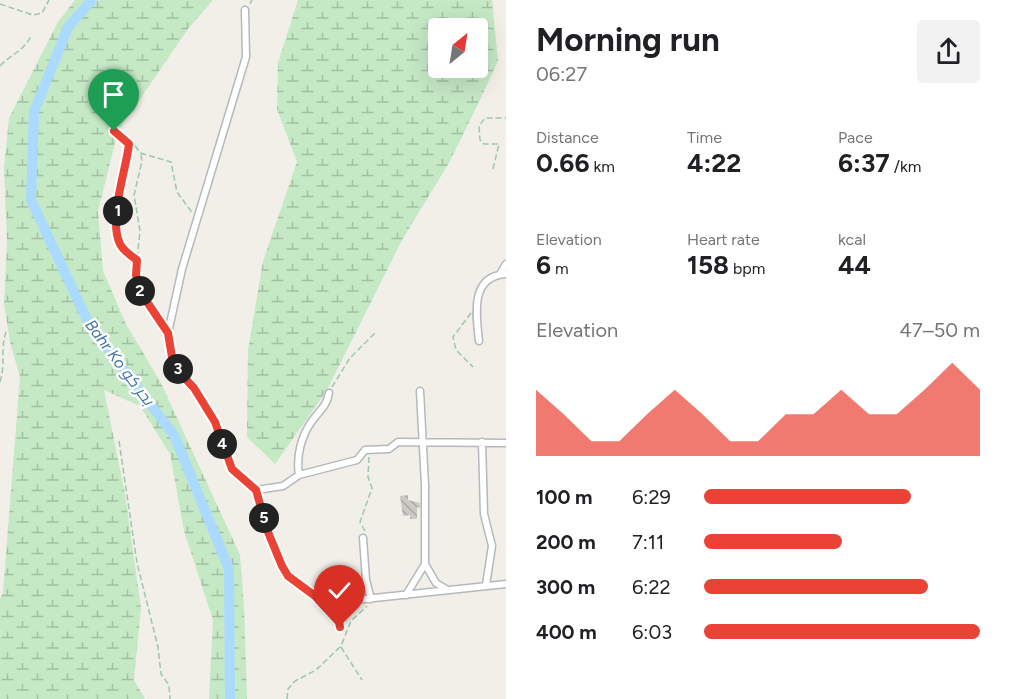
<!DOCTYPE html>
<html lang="en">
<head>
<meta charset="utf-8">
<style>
	:root { --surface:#fff; --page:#f2f2f2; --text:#202124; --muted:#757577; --accent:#ea4335 }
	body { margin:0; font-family:Figtree,Cairo,sans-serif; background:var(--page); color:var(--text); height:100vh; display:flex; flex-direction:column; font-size:22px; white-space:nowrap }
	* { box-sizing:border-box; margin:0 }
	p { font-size:20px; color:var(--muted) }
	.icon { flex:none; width:33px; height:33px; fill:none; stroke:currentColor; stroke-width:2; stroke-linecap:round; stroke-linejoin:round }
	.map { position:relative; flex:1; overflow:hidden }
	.sheet { display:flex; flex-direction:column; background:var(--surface); width:504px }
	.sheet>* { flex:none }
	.needle { width:39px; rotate:30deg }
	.fabs { position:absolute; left:428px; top:18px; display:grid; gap:12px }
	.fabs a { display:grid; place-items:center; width:60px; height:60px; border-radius:6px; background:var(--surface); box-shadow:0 6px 24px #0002; font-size:30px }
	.pin { position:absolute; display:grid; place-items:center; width:51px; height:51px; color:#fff; margin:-62px -26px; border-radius:50% 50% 50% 0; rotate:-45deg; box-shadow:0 0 6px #0007 }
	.pin .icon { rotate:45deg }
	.km { position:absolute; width:30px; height:30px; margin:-15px; border-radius:50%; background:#222; color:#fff; font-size:16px; line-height:30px; text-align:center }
	.round { display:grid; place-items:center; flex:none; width:63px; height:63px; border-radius:6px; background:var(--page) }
	.headline { display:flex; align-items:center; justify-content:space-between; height:102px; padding:0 30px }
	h1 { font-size:33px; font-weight:700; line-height:45px }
	.metrics { display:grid; grid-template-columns:repeat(3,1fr); gap:9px; height:102px; padding:6px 30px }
	.metrics div { display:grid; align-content:center }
	.metrics b { font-size:26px; font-weight:700 }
	.metrics small { font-size:16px; font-weight:400 }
	.metrics p { font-size:16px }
	.chart { height:168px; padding:12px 30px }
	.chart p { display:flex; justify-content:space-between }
	.chart svg { width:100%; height:108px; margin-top:6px; fill:var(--accent); opacity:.7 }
	ul { padding:0 30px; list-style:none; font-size:20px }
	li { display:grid; grid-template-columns:96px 72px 1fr; align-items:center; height:45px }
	li i { height:15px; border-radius:8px; background:var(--accent) }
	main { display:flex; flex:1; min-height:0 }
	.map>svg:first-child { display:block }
	.wetland { fill:url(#wetland-marsh); fill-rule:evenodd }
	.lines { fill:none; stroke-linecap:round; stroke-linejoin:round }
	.river { stroke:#aadaff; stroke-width:10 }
	.building { fill:url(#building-back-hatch) }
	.minor-casing { stroke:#b5b8bc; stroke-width:9 }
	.path { stroke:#9cc7a9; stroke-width:1.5; stroke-dasharray:6 3; stroke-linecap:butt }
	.minor { stroke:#fff; stroke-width:6 }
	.route-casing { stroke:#fff; stroke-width:12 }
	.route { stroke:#ea4335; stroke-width:8 }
	.labels { text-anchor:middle; stroke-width:5; stroke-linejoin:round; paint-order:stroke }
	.water-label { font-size:16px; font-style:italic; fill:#4174aa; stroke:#fff }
</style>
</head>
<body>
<main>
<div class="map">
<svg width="506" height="699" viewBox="0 0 506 699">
	<defs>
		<pattern id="wetland-marsh" width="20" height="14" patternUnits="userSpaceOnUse" patternTransform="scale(1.5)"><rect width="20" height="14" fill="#c5e8c5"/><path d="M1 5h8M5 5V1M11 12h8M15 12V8" fill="none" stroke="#a3c0a4"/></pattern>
		<pattern id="building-back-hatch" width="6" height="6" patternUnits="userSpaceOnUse" patternTransform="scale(1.5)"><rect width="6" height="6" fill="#cccac5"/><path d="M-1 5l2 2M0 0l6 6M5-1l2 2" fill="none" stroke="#a9a8a4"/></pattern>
	</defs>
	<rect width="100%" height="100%" fill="#f1efe8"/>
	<path class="wetland" d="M 75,0 L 213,0 L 188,29 L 118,131 L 98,211 L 103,271 L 126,324 L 161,383 L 240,555 L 244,606 L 247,699 L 209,699 L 213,620 L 184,531 L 170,454 L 140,406 L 104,390 L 125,494 L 141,608 L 134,680 L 145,699 L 0,699 L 0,599 L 3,592 L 20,377 L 10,342 L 4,304 L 7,241 L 4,168 L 9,118 L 58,22 Z
		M 298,0 L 492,0 L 498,61 L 478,104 L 449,163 L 402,240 L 326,392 L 275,464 L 247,437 L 248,350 L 263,261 L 297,162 L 277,109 L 278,63 ZM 477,28 L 477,68 L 438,68 L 438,28 Z"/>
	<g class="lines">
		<path class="river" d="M 92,0 L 68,27 L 34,112 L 31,200 L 89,324 L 174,435 L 229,569 L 230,699"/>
	</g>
	<path class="building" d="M 408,495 L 408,500 L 420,503 L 420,508 L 417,507 L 417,519 L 410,519 L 410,515 L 403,516 L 400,496 Z"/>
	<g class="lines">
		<g class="minor-casing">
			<path id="minor" d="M 245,10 L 246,57 L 182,269 L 168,333 L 172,357 L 215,422 L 232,469 L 256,490 L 274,548 L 288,576 L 300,586 L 315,596 L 346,601 L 506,584
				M 500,274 L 506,264
				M 479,341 C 476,314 470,276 506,274
				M 420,391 L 425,485 L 425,564 L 436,583 L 446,589
				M 482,442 L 484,514 L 492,546 L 486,585
				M 299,475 C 296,457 301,436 312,421 C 319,411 327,406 329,393
				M 256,490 L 283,486 L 299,475 L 357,460 L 365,450 L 389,449 L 398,442 L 506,443
				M 363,538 L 366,580 L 371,599
				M 406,595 L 425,564"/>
		</g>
		<path class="path" d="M 0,4 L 33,15 L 42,13 L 49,0
			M 250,4 L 252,0
			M 0,66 C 11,54 23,52 31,36
			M 114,131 L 129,144 L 134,144 L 140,153 L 171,162 L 177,192 L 193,214
			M 129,144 C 126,171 108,219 120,244 C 123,250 131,256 137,260 C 135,288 149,306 164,328
			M 493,169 L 499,144 L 484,144 L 480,140 L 479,126 L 485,118 L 506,118
			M 137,258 L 140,231 L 134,195 L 142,161 L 141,154
			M 471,313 L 453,337 L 456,350 L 473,367
			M 0,382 C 6,362 0,349 6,332
			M 332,387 L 350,358 L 375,333
			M 119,441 L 137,563 L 158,647 L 161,674 L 169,685 L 170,699
			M 365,531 L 360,522 L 372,488 L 368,477 L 369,457
			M 322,603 L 339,622 L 344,632
			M 341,647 L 362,680
			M 287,699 L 288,689 L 295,681 L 316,670 L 341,646 L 351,621 L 367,606"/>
		<use href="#minor" class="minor"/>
	</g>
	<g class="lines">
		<g class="route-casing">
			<path id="route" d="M 114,131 L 129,144 C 126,171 108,219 120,244 C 123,250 131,256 137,260 L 136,275 L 141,293 L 168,333 L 172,357 L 178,371 L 194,388 L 215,422 L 232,469 L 256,490 L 268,532 L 282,566 L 288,576 L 315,596 L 339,622 L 340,627"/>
		</g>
		<use href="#route" class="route"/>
	</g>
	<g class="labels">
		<g class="water-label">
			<text transform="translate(120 362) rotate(53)" y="6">Bahr Ko بحر كو</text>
		</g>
	</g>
</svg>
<div class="fabs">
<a><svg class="needle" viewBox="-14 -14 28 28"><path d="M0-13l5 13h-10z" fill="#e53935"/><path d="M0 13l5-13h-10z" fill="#757577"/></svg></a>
</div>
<div class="pin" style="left:114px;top:131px;background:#1e9e55"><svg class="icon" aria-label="arrive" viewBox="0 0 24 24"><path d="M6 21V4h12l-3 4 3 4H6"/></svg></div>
<div class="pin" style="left:340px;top:627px;background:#d93025"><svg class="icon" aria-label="check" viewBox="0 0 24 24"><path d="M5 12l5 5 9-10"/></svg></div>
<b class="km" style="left:118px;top:211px">1</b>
<b class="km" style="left:140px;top:291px">2</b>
<b class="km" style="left:178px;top:369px">3</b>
<b class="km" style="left:222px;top:444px">4</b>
<b class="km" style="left:264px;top:518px">5</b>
</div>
<section class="sheet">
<div class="headline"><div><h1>Morning run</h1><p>06:27</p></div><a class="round"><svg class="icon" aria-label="share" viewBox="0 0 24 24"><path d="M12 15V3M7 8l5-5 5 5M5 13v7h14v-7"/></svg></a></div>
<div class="metrics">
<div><p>Distance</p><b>0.66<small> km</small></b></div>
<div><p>Time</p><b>4:22</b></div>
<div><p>Pace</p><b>6:37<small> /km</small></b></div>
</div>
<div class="metrics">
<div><p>Elevation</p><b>6<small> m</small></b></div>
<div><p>Heart rate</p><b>158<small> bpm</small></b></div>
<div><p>kcal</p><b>44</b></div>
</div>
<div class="chart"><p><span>Elevation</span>47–50 m</p>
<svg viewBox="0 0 160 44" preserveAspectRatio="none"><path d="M0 44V17L10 27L20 38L30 38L40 27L50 17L60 27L70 38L80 38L90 27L100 27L110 17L120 27L130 27L140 17L150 6L160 17V44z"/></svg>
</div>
<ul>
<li><b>100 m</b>6:29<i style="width:75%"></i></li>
<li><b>200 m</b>7:11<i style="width:50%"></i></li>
<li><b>300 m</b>6:22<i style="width:81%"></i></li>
<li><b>400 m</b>6:03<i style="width:100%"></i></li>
</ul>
</section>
</main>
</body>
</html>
